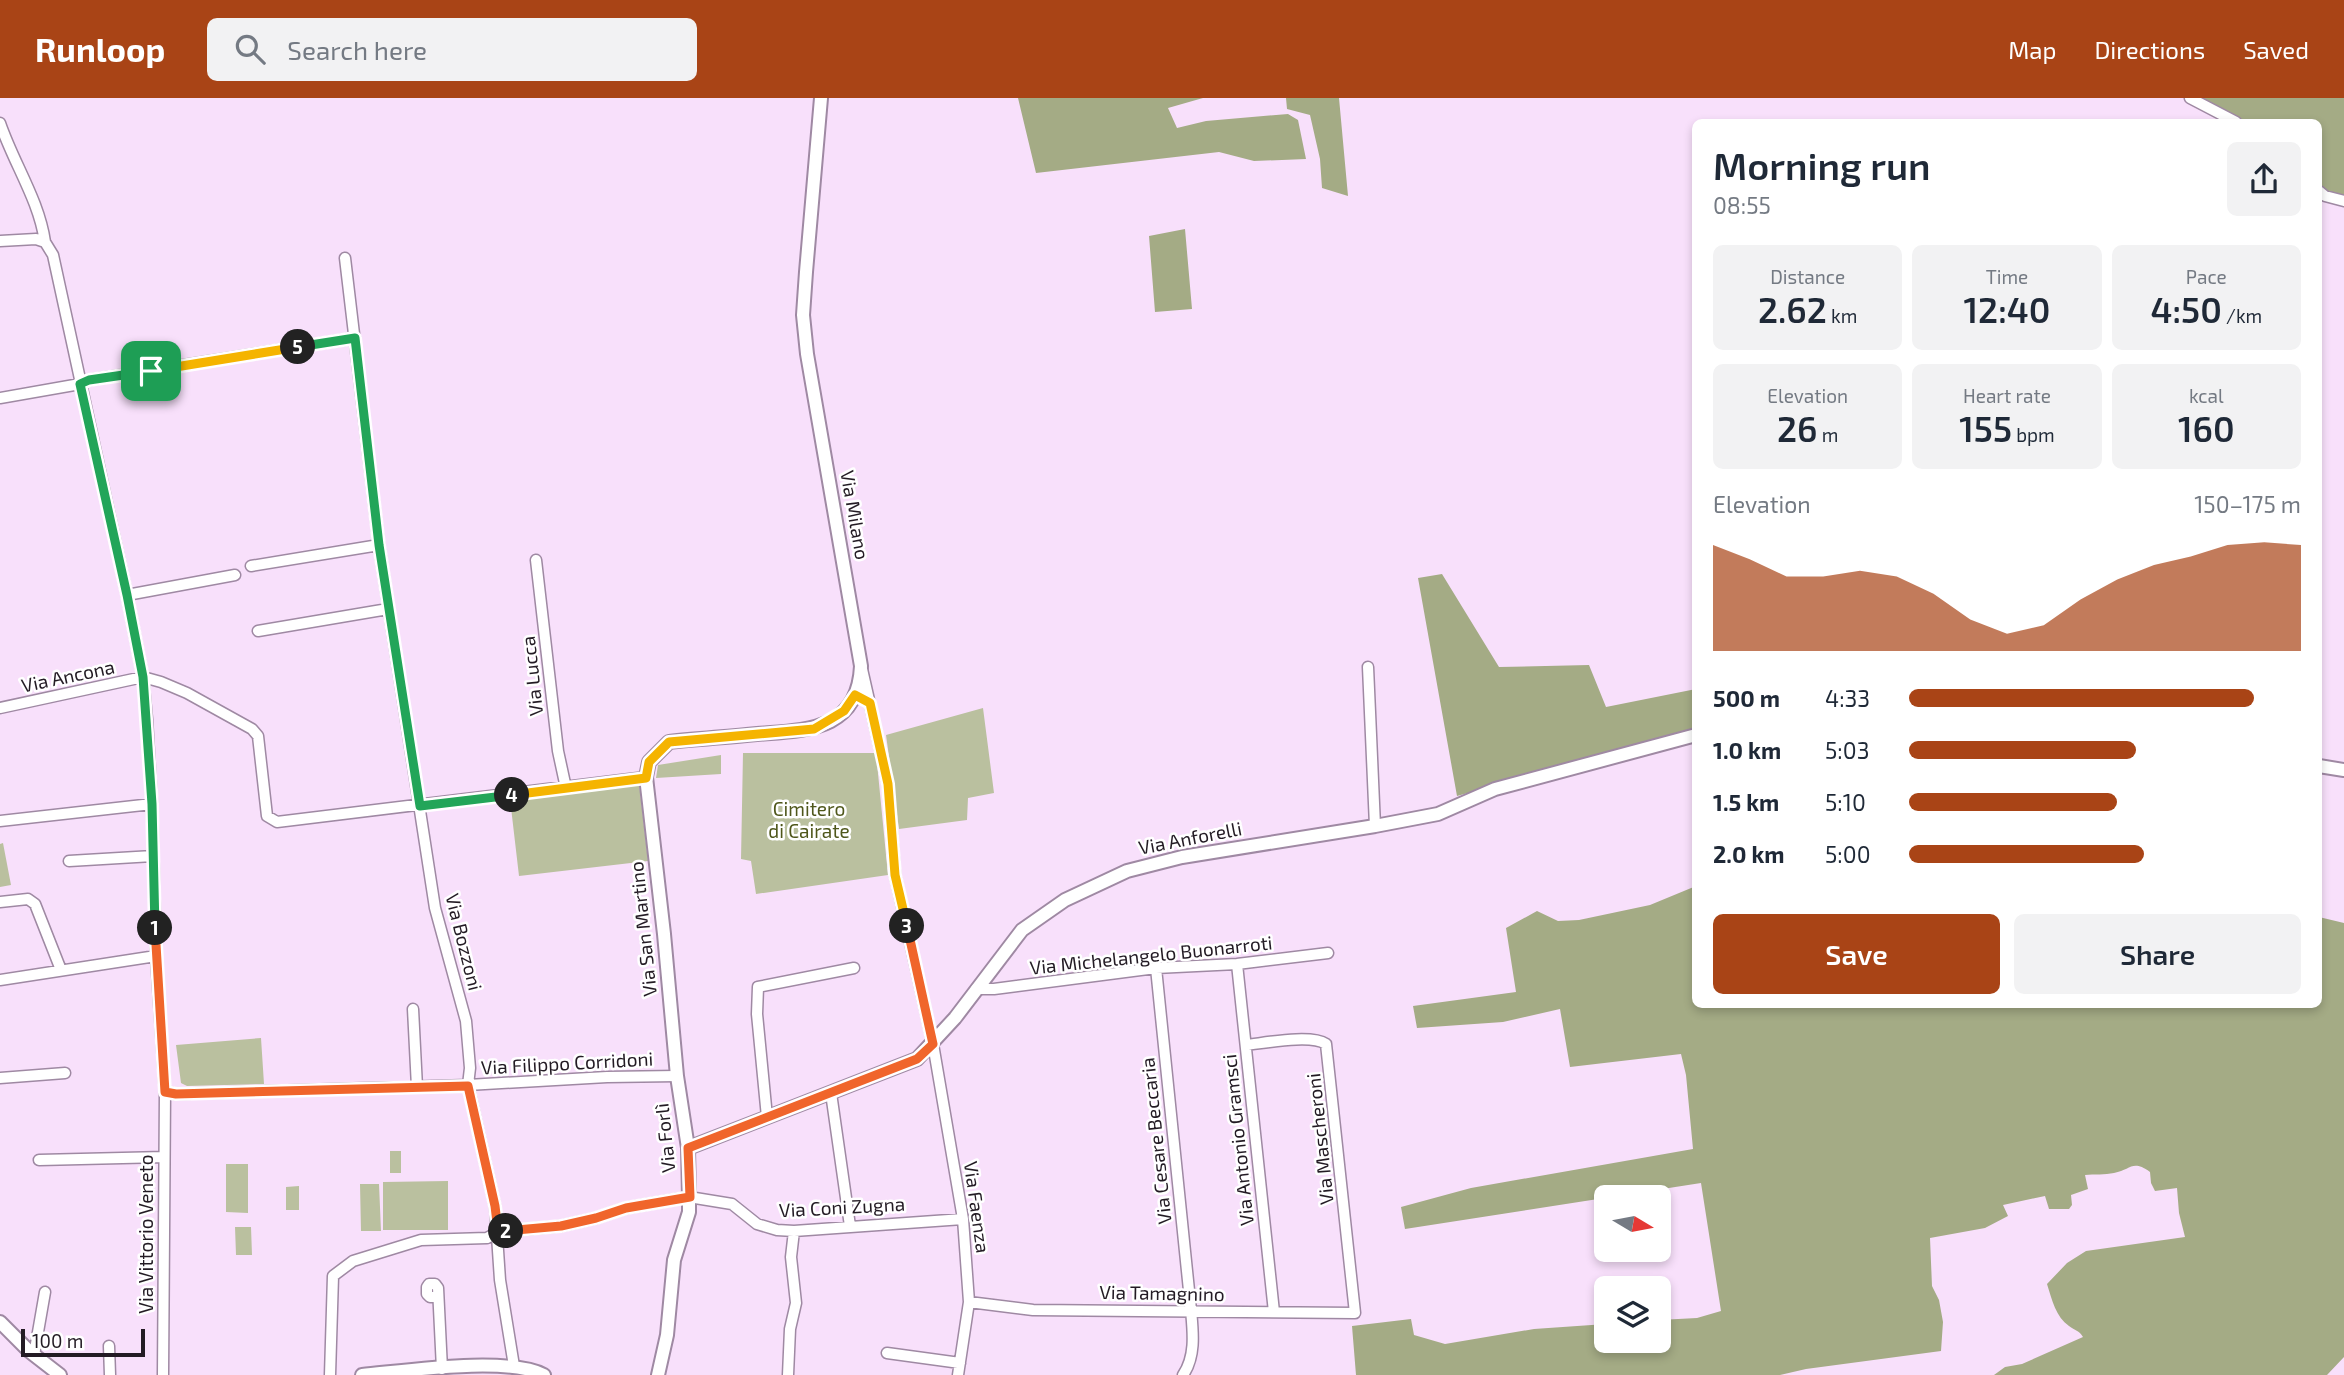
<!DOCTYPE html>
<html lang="en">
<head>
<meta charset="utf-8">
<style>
	:root { --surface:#fff; --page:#f2f2f3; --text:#1f2937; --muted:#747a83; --accent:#a94416 }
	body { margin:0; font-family:"Exo 2",sans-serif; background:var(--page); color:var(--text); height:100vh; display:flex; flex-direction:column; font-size:26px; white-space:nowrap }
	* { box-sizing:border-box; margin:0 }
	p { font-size:23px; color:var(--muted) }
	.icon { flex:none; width:38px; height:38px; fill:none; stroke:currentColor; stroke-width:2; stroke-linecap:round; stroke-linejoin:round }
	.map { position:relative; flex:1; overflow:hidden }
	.details { position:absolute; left:1692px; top:21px; width:630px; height:889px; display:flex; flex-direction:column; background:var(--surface); border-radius:10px; box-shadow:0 4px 10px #0003 }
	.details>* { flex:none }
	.needle { width:46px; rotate:100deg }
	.controls { position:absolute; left:1594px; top:1087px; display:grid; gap:14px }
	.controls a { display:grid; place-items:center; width:77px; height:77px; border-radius:10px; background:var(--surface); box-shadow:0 4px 10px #0003; font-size:35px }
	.scale { position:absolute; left:21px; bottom:18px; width:124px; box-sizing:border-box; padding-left:7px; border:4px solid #231b24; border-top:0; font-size:19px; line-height:24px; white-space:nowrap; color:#231b24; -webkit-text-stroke:5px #fff; paint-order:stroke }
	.pin { position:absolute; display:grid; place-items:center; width:60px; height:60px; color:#fff; margin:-30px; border-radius:14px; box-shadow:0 4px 10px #0006 }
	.km { position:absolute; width:35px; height:35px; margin:-18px; border-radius:50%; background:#222; color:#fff; font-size:19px; line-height:35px; text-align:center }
	.round { display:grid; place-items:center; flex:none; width:74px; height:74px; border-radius:10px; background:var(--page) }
	.head { display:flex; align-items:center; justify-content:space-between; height:119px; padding:0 21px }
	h1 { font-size:38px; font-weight:600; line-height:52px }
	.metrics { display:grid; grid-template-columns:repeat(3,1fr); gap:10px; height:119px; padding:7px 21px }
	.metrics div { display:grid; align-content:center; border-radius:10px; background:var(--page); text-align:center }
	.metrics b { font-size:35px; font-weight:600 }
	.metrics small { font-size:19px; font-weight:400 }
	.metrics p { font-size:19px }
	.chart { height:196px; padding:14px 21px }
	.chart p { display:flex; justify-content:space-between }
	.chart svg { width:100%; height:126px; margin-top:7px; fill:var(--accent); opacity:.7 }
	.cta { display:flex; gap:14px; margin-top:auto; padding:14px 21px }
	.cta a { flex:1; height:80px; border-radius:10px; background:var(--accent); color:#fff; font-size:28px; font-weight:600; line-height:80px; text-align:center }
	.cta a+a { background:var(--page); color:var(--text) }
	ul { padding:0 21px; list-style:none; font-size:23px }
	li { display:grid; grid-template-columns:112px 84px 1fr; align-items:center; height:52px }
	li i { height:18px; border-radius:9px; background:var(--accent) }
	header { display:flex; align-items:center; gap:42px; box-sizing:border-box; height:98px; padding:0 35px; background:var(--accent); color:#fff }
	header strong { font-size:33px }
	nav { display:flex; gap:38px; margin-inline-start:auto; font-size:24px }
	.search { width:490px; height:63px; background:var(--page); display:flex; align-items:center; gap:18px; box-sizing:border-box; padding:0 24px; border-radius:10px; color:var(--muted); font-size:26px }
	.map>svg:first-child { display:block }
	.green { fill:#bac09f }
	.forest { fill:#a4ab85 }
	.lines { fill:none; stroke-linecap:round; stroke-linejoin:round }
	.minor-casing { stroke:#9f89a3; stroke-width:13 }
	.tertiary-casing { stroke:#9f89a3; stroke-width:16 }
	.minor { stroke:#fff; stroke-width:10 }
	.tertiary { stroke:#fff; stroke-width:12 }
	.split-1-casing { stroke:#fff; stroke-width:14 }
	.split-2-casing { stroke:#fff; stroke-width:14 }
	.split-3-casing { stroke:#fff; stroke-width:14 }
	.split-4-casing { stroke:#fff; stroke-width:14 }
	.split-5-casing { stroke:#fff; stroke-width:14 }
	.split-6-casing { stroke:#fff; stroke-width:14 }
	.split-1 { stroke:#22a559; stroke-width:9 }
	.split-2 { stroke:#f0652b; stroke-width:9 }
	.split-3 { stroke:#f0652b; stroke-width:9 }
	.split-4 { stroke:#f5b400; stroke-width:9 }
	.split-5 { stroke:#22a559; stroke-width:9 }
	.split-6 { stroke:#f5b400; stroke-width:9 }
	.labels { text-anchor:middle; stroke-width:5; stroke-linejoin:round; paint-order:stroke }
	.street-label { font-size:19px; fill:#231b24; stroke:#fff }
	.park-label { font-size:19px; fill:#4f571b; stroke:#fff }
</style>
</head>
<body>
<header>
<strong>Runloop</strong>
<div class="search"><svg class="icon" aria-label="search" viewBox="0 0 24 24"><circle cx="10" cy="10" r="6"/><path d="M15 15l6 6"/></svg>Search here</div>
<nav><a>Map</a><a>Directions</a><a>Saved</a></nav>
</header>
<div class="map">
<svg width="2344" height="1277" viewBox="0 0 2344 1277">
	<rect width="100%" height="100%" fill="#f8e0fb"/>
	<path class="green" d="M 983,610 L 994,695 L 968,700 L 967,722 L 899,731 L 886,637 Z
		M 743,655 L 876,655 L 888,777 L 756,796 L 751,763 L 741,761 Z
		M 721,657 L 721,676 L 656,680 L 658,667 Z
		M 639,685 L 648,763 L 519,778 L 510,701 Z
		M 3,745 L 11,787 L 0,789 L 0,746 Z
		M 261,940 L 264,986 L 187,988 L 181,985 L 176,947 Z
		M 390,1053 L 401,1053 L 401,1075 L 390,1075 Z
		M 226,1066 L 248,1066 L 248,1115 L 226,1114 Z
		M 448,1083 L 448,1132 L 383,1132 L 383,1084 Z
		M 360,1086 L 379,1086 L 381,1133 L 361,1133 Z
		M 299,1088 L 299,1112 L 286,1112 L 286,1089 Z
		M 235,1129 L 251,1129 L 252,1157 L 236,1157 Z"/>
	<path class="forest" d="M 1018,0 L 1203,0 L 1168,10 L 1177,30 L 1206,23 L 1288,16 L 1298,22 L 1306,61 L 1254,63 L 1219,54 L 1036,75 Z
		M 1286,0 L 1339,0 L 1348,98 L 1322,90 L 1320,61 L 1310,17 L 1287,11 Z
		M 2199,0 L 2344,0 L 2344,100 L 2319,90 L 2319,24 L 2244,24 Z
		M 1185,131 L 1192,211 L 1155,214 L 1149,138 Z
		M 1442,476 L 1499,569 L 1589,567 L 1606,609 L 1696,591 L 1696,644 L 1486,700 L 1475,693 L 1457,698 L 1418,480 Z
		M 1696,788 L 1696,906 L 2319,906 L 2319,819 L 2344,825 L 2344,1259 L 2327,1277 L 1994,1277 L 2005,1269 L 2022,1266 L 2083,1239 C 2079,1232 2075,1233 2069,1228 C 2056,1219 2052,1202 2047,1186 L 2067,1165 L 2086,1153 L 2185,1139 L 2179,1115 L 2177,1090 L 2155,1093 L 2151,1085 L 2150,1074 C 2132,1061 2131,1072 2114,1075 C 2105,1077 2094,1076 2085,1077 L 2088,1091 L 2071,1097 L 2072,1107 L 2069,1111 L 2049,1111 L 2045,1098 L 2003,1107 L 2008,1118 L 1985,1130 L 1930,1140 L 1932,1188 L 1939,1202 L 1943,1224 L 1941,1253 L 1806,1271 L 1780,1277 L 1356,1277 L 1352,1228 L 1411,1221 L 1414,1237 L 1445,1246 L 1534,1231 L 1606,1226 L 1606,1242 L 1659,1242 L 1659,1222 L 1697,1220 L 1721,1213 L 1701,1085 L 1405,1131 L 1401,1109 L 1471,1090 L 1693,1051 L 1686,977 L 1681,956 L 1570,969 L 1560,911 L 1503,924 L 1417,930 L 1413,908 L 1516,894 L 1506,830 L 1537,813 L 1558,823 L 1579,822 L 1650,807 Z"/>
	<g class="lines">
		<g class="minor-casing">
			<path id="minor" d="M 2190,0 L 2236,24
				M 0,25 C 14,66 39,102 45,144
				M 2319,93 L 2325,98 L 2344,103
				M 0,143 L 36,141 L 45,144
				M 45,144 L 53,157 L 127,497 L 143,579 L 147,621 L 152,706 L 156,858 L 165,994 L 163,1277
				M 345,160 L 379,447 L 435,810 L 466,923 L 470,970 L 468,987 L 495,1108 L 500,1182 L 514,1268
				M 0,300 L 80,286 L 89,282 L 355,240
				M 536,462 L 558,653 L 566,690
				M 251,468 L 379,447
				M 127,497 L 235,477
				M 258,533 L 388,511
				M 1368,569 L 1375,728
				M 862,571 L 888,686 L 895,777 L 933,946 L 963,1121 L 969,1204 L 958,1277
				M 0,610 L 143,579 L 161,584 L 187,595 L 252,631 L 258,638 L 267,718 L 277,724 L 646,679
				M 0,723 L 152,706
				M 69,763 L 153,758
				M 0,804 L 28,801 L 35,806 L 61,872
				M 1237,866 L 1274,1214
				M 1156,870 L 1191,1212 C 1193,1234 1196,1258 1183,1277
				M 0,882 L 156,858
				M 976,891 L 994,891 L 1156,870 L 1237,866 L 1328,855
				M 413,911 L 417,989
				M 0,980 L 65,975
				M 165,994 L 176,996 L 468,987 L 607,979 L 677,978
				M 831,995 L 850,1128
				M 767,1019 L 757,916 L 758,889 L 854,870
				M 39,1062 L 164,1059
				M 438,1199 L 430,1199 L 427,1196 L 427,1189 L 429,1186 L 435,1186 L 438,1190 L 442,1271
				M 969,1204 L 1033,1212 L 1355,1215 L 1326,946 C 1311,936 1265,945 1246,947
				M 109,1248 L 110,1277
				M 887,1255 L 960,1265
				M 34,1257 L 45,1194
				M 330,1277 L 333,1178 L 353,1163 L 421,1142 L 487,1140 L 498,1134 L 561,1128 L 596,1120 L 626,1110 L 689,1099 L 732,1106 L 757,1126 L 777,1132 L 794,1133 L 963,1121
				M 788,1277 L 790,1231 L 796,1205 L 791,1159 L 794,1133"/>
		</g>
		<g class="tertiary-casing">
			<path id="tertiary" d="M 2319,668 L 2344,672
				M 688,1050 L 917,961 L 955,920 L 1022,832 L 1065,802 L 1127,773 L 1182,759 L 1375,728 L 1438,716 L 1495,691 L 1696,637
				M 0,1224 L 29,1253 L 60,1277
				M 362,1277 C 406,1273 507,1258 544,1277
				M 658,1277 L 667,1237 L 674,1162 L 689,1114 L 689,1099 L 688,1050 L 677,978 L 664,836 L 646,679 L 649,664 L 669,644 C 698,641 727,639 757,636 C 807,632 858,633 861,568 L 807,256 L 803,217 L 806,174 L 821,0"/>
		</g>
		<use href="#minor" class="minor"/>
		<use href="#tertiary" class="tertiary"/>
	</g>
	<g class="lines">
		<g class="split-1-casing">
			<path id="split-1" d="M 151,273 L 89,282 L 80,286 L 127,497 L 143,579 L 152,706 L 155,830"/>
		</g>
		<g class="split-2-casing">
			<path id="split-2" d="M 155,830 L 165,994 L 176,996 L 468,988 L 495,1108 L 498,1133 L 506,1133"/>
		</g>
		<g class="split-3-casing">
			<path id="split-3" d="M 506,1133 L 561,1128 L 596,1120 L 626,1110 L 690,1099 L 688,1050 L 917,961 L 933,946 L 907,828"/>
		</g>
		<g class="split-4-casing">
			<path id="split-4" d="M 512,697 L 646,680 L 649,664 L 669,644 L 814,631 L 844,613 L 855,597 L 870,605 L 888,686 L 895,777 L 907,828"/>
		</g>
		<g class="split-5-casing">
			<path id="split-5" d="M 298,249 L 355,240 L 379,447 L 420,708 L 512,697"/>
		</g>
		<g class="split-6-casing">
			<path id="split-6" d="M 151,273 L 298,249"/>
		</g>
		<use href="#split-1" class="split-1"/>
		<use href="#split-2" class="split-2"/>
		<use href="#split-3" class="split-3"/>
		<use href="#split-4" class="split-4"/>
		<use href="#split-5" class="split-5"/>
		<use href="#split-6" class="split-6"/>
	</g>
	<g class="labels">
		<g class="street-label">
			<text transform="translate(855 417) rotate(80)" y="7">Via Milano</text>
			<text transform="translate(68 578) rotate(-12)" y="7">Via Ancona</text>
			<text transform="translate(532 578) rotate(-96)" y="7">Via Lucca</text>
			<text transform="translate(1190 740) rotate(-11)" y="7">Via Anforelli</text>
			<text transform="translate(643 831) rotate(-96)" y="7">Via San Martino</text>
			<text transform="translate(464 844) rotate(76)" y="7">Via Bozzoni</text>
			<text transform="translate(1151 857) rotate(-6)" y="7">Via Michelangelo Buonarroti</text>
			<text transform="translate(567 965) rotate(-3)" y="7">Via Filippo Corridoni</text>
			<text transform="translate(665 1040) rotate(-96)" y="7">Via Forlì</text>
			<text transform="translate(1320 1041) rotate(-96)" y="7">Via Mascheroni</text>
			<text transform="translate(1238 1042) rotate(-96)" y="7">Via Antonio Gramsci</text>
			<text transform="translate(1156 1043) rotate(-96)" y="7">Via Cesare Beccaria</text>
			<text transform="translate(842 1109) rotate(-3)" y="7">Via Coni Zugna</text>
			<text transform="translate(977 1109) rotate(82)" y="7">Via Faenza</text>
			<text transform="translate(146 1136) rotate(-90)" y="7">Via Vittorio Veneto</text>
			<text transform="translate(1162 1195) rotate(1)" y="7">Via Tamagnino</text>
		</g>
		<g class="park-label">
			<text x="809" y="718">Cimitero<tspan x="809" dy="22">di Cairate</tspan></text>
		</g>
	</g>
</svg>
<div class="controls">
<a><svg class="needle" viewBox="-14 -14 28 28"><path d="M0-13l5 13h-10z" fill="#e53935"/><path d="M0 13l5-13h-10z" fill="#747a83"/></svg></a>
<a><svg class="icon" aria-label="layers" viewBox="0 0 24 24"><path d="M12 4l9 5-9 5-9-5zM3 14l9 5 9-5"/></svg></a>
</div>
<div class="scale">100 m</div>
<div class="pin" style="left:151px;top:273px;background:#1e9e55"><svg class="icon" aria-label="arrive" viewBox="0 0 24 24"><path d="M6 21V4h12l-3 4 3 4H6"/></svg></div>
<b class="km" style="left:155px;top:830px">1</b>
<b class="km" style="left:506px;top:1133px">2</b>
<b class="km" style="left:907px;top:828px">3</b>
<b class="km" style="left:512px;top:697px">4</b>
<b class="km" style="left:298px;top:249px">5</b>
<section class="details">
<div class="head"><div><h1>Morning run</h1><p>08:55</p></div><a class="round"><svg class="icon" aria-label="share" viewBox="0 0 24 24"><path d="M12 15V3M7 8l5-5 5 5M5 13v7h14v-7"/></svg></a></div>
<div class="metrics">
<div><p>Distance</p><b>2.62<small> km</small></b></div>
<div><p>Time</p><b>12:40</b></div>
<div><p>Pace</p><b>4:50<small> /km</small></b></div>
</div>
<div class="metrics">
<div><p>Elevation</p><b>26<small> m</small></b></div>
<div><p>Heart rate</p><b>155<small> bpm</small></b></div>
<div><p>kcal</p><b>160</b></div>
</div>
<div class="chart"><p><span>Elevation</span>150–175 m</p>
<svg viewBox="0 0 160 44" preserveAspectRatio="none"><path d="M0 44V7L10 12L20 18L30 18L40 16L50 18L60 24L70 33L80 38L90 35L100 26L110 19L120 14L130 11L140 7L150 6L160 7V44z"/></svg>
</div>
<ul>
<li><b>500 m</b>4:33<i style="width:88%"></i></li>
<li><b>1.0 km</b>5:03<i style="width:58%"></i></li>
<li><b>1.5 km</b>5:10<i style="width:53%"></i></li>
<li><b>2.0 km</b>5:00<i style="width:60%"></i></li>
</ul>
<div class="cta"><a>Save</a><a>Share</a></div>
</section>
</div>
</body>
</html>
